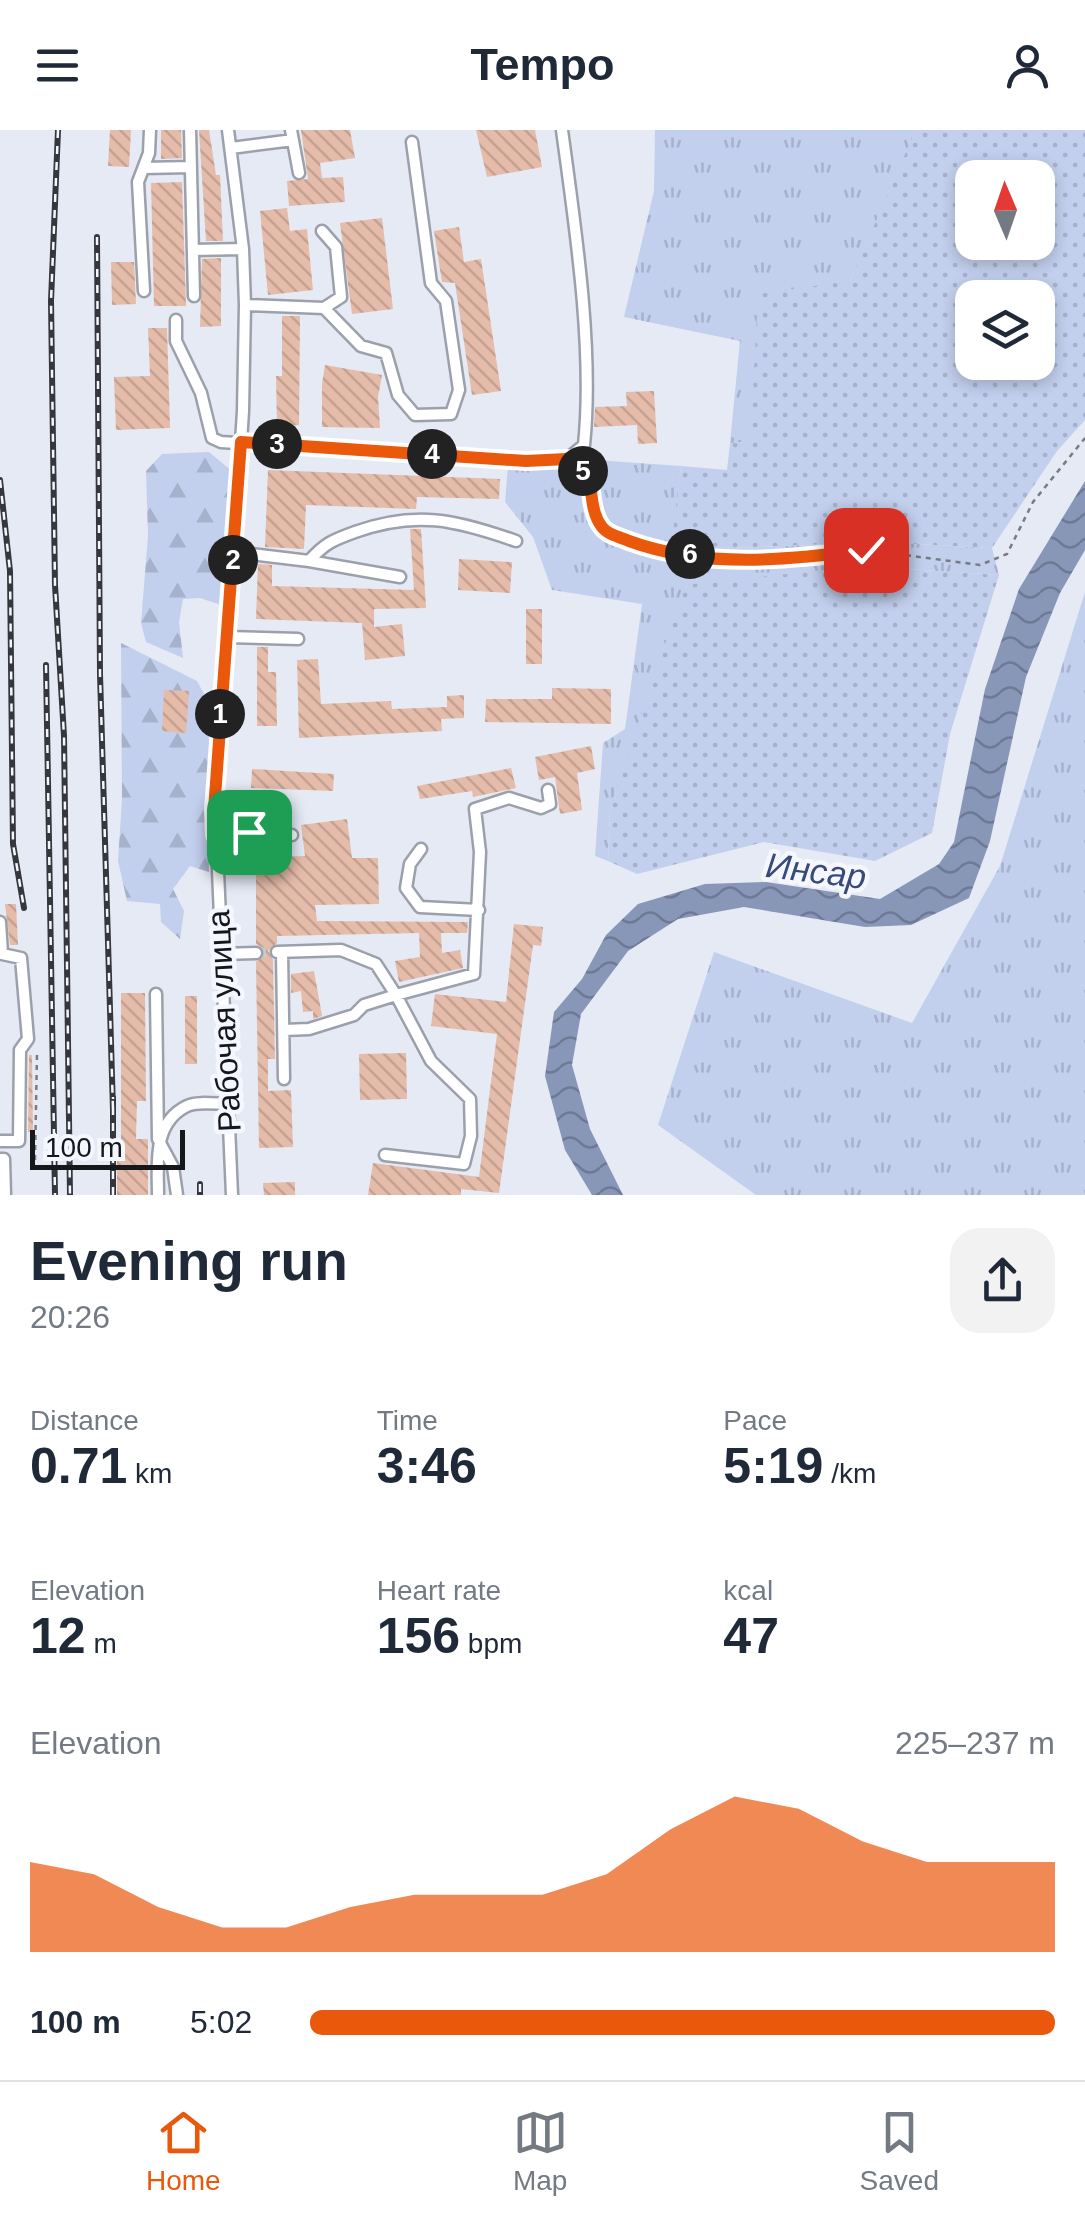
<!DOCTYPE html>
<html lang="en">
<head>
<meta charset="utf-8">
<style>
	:root { --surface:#fff; --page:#f2f2f3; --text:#1f2937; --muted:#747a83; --line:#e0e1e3; --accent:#ea580c }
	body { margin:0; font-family:Arial,sans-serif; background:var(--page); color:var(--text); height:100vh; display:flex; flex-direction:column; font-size:38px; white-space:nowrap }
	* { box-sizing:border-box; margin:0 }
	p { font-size:32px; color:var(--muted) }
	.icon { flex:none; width:55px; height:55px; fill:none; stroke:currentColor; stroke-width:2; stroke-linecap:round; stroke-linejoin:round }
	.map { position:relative; height:1065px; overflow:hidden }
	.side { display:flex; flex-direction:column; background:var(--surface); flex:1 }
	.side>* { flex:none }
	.needle { width:65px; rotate:358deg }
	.buttons { position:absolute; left:955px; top:30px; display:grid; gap:20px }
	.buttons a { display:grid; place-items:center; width:100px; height:100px; border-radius:20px; background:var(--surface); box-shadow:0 5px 15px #0003; font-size:50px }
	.scale { position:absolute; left:30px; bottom:25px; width:155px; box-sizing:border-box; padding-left:10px; border:5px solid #16171b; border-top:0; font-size:28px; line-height:35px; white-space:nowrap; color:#16171b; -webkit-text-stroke:8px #f4f7fe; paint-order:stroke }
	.pin { position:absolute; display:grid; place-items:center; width:85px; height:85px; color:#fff; margin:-42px; border-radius:20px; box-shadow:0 5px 15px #0006 }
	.km { position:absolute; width:50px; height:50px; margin:-25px; border-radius:50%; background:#222; color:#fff; font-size:28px; line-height:50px; text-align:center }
	.round { display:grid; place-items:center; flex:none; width:105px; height:105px; border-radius:30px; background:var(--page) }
	.head { display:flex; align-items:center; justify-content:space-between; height:170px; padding:0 30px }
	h1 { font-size:55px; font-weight:700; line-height:75px }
	.metrics { display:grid; grid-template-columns:repeat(3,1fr); gap:15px; height:170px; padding:10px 30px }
	.metrics div { display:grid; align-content:center }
	.metrics b { font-size:50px; font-weight:700 }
	.metrics small { font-size:28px; font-weight:400 }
	.metrics p { font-size:28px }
	.chart { height:280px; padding:20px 30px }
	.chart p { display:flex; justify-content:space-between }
	.chart svg { width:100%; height:180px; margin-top:10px; fill:var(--accent); opacity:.7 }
	ul { padding:0 30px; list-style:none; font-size:32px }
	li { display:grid; grid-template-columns:160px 120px 1fr; align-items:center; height:75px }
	li i { height:25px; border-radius:12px; background:var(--accent) }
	header { display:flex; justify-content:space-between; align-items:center; height:130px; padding:0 30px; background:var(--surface); font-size:45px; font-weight:700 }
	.menu { display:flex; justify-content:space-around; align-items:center; height:140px; border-top:2px solid var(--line); background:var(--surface); font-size:28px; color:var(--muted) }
	.menu a { display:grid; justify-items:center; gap:5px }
	.menu .selected { color:var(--accent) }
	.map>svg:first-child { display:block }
	.grass { fill:url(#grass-tufts) }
	.forest { fill:url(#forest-firs) }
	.garden { fill:url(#garden-dots); fill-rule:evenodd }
	.water { fill:url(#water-waves) }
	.building { fill:url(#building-back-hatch) }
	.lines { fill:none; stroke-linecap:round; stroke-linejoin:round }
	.minor-tunnel { stroke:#c6cad4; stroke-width:10; stroke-dasharray:10 5; stroke-linecap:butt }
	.minor-casing { stroke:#9ca0aa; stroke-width:15 }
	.path { stroke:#797b83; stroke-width:2.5; stroke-dasharray:5 5; stroke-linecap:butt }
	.minor { stroke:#fff; stroke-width:10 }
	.rail-casing { stroke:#35373c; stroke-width:6 }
	.rail { stroke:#f4f7fe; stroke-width:2.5; stroke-dasharray:8; stroke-linecap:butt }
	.route-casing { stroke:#fff; stroke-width:20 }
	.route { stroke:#ea580c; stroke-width:12 }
	.labels { text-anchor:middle; stroke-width:9; stroke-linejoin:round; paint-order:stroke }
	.street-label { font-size:32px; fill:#16171b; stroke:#f4f7fe }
	.water-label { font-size:35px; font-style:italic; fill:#374a79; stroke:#f4f7fe }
</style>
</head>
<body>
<header><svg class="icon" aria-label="menu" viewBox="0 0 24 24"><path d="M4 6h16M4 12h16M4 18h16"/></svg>Tempo<svg class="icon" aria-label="person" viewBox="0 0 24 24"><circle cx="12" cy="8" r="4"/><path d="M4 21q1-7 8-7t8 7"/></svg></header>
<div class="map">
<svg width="1085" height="1065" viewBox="0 0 1085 1065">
	<defs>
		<pattern id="grass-tufts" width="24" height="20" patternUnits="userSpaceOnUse" patternTransform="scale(2.5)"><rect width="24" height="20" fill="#c2cfed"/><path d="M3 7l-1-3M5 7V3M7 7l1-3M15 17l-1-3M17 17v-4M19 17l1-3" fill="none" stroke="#a6b1cb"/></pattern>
		<pattern id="forest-firs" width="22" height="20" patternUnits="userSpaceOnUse" patternTransform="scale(2.5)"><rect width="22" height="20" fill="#c2cfed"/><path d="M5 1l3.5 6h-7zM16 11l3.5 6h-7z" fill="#a6b1cb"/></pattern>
		<pattern id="garden-dots" width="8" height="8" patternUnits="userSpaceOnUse" patternTransform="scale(2.5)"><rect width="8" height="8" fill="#c2cfed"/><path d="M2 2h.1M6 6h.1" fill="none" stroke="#a6b1cb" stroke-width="1.8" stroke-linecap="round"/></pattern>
		<pattern id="water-waves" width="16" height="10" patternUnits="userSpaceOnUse" patternTransform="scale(2.5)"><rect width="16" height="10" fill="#8897b8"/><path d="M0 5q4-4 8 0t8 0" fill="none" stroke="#6e7a95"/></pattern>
		<pattern id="building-back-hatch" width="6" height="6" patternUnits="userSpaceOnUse" patternTransform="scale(2.5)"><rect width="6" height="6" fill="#e5bcaa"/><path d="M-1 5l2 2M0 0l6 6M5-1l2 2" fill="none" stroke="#c4a192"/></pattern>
	</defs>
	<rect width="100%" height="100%" fill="#e5eaf5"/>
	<path class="grass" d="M 655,0 L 905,0 L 913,8 L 850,151 L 749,312 L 730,313 L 740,211 L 624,187 L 654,61 Z
		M 509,324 L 681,336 L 673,412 L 731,418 L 880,412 L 992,418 L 999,445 L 860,436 L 610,677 L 608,731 L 595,726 L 603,613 L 625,599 L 642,474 L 552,460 L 533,407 L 505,372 Z
		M 1085,462 L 1085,1065 L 756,1065 L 658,995 L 714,822 L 912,893 L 1000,736 Z"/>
	<path class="forest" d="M 209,322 L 233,342 L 221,475 L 200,468 L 183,469 L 179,492 L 183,528 L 146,512 L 141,493 L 148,406 L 146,341 L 162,324 Z
		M 121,513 L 197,551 L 211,577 L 207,668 L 209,742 L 190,736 L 173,759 L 184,781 L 180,809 L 161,792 L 160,774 L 127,771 L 118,731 L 122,669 Z"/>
	<path class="garden" d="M 905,0 L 1085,0 L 1085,290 L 1057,321 L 992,418 L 880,412 L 731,418 L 672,412 L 681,336 L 727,340 L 730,313 L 748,312 L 751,307 L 758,164 L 850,151 L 912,8 ZM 972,48 L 1038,48 L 1038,112 L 972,112 ZM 972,168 L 1038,168 L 1038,232 L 972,232 Z
		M 860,436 L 999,445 L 950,604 L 932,703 L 875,731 L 764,712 L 637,744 L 608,731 L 610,677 L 685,455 Z"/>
	<path class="water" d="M 1085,351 L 1085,420 L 1060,463 L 1026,547 L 990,711 L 969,768 L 911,795 L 865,797 L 744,777 L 678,789 L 628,821 L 581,884 L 572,935 L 590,999 L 623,1065 L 592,1065 L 565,1020 L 545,946 L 554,882 L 582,849 L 606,805 L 638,774 L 705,754 L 766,752 L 880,769 L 939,734 L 954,712 L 985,559 L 1019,459 Z"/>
	<path class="building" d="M 110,0 L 131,0 L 129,37 L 108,36 Z
		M 161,0 L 181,0 L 182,28 L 161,29 Z
		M 199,0 L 209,0 L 216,45 L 220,45 L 223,111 L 206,111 Z
		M 301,0 L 350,0 L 355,28 L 320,33 L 322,48 L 343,47 L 345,72 L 289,76 L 287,51 L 308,49 Z
		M 476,0 L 535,0 L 542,37 L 487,47 Z
		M 182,52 L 186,176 L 154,176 L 151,53 Z
		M 287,78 L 290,101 L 307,99 L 313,160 L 268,165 L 260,81 Z
		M 382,88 L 393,179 L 352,184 L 340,93 Z
		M 459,97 L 464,132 L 481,129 L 501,261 L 472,265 L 455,153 L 442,152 L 434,101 Z
		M 221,128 L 221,196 L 200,197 L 202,129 Z
		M 111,132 L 134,132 L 136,174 L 112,175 Z
		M 282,186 L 300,186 L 299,295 L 277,296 L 276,246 L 282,246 Z
		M 148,198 L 167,198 L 170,298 L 116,300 L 114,247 L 150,246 Z
		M 325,235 L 382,245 L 378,267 L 380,298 L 322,297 L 322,254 Z
		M 654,261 L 657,313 L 638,314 L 637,295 L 594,297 L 595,277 L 627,276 L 626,262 Z
		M 268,340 L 500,349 L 499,369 L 417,367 L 416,379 L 306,375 L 304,419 L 265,417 Z
		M 410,399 L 421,399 L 426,478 L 374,479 L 374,497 L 402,494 L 405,526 L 365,530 L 362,493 L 256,489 L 258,434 L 272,435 L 272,456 L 414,460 Z
		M 459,429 L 512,432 L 510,463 L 458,460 Z
		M 526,479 L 542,479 L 542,534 L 526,534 Z
		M 257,517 L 268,517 L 268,542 L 276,542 L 277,596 L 257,596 Z
		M 318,529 L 321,574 L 391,571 L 392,579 L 447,577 L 447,566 L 464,565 L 464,588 L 441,589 L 442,601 L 299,608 L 297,530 Z
		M 552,558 L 611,559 L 611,594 L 485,592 L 486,569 L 552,569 Z
		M 164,560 L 189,561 L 186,603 L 162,601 Z
		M 591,616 L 595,639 L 577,643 L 582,680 L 560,684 L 555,647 L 539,650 L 535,627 Z
		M 511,638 L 516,658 L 473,667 L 472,661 L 420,669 L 417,656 Z
		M 252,639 L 334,644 L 333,661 L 251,658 Z
		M 347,689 L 352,728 L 378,728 L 379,774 L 315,775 L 317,791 L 468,792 L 467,803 L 441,803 L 442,823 L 460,820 L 463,838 L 399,852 L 395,831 L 420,827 L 419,803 L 277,806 L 277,813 L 268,821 L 273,830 L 275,929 L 268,929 L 268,961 L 291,960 L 293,1017 L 259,1018 L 256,832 L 265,824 L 263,818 L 256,814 L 256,727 L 258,721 L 272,721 L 272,727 L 305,726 L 301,695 Z
		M 5,774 L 16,774 L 18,815 L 10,815 Z
		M 514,794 L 543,797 L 541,816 L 533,815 L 499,1063 L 461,1059 L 461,1065 L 368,1065 L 373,1033 L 479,1047 L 497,904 L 431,896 L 435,864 L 506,872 Z
		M 314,841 L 322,886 L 313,889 L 313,881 L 303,882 L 301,861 L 291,863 L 291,844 Z
		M 121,863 L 145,863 L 146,971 L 137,971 L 136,1009 L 148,1009 L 148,1065 L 117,1065 L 117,1009 L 121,1009 Z
		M 185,866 L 197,866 L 197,934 L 185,934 Z
		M 406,923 L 407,969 L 360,970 L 359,924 Z
		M 29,925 L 32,925 L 33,1002 L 28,1002 Z
		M 295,1052 L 295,1065 L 264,1065 L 263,1053 Z"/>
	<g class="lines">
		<path class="minor-tunnel" d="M 256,823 L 277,822"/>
		<g class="minor-casing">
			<path id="minor" d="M 190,0 L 194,166
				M 228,0 L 243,119 L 245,175 L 243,281 L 234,422 L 214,648 L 232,1065
				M 291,0 L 299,43
				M 231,18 L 293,10
				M 144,38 L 191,37
				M 322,101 L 336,117 L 341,167 L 324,178
				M 193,120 L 243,119
				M 144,161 L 138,52 L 149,23 L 150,0
				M 245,175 L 324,178 L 361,216 L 386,223 L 398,265 L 415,285 L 451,284 L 459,260 L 446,171 L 431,153 L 412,12
				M 176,190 L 176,211 L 201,263 L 212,308 L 221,312 L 526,331 L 567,329 L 584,315 C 594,219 575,96 562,0
				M 234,422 L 309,431 L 400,447
				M 309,431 C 325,413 333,410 355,402 C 416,380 456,390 516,411
				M 226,507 L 298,509
				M 215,705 L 249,703 L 292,705
				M 421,719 L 410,734 L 406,758 L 420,777 L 479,780
				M 0,792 L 2,824 L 21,828 L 28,909 L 20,920 L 19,1011 L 0,1011
				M 277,822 L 341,820 L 376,834 L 396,865 L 474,844 L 480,722 L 475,679 L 509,668 L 541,678 L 550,674 L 548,660
				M 282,822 L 284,949
				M 221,824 L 256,823
				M 156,864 L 158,1009 L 173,1037 L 177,1065
				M 284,900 L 309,899 L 354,885 L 364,875 L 396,865 L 431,931 L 470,969 L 471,1006 L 464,1034 L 385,1025
				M 0,1029 L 4,1029 L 5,1065
				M 158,1065 C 158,1034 152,993 187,976 C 197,971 216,974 228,974"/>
		</g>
		<path class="path" d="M 577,336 L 589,346 L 595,385 L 605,401 L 647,417 L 729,431 L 784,430 L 867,420 L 980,435 L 1007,424 L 1033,372 L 1085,308
			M 35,1030 L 37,923"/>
		<use href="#minor" class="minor"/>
		<g class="rail-casing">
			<path id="rail" d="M 58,0 L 51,171 L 55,455 L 64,606 L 70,1065
				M 97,107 L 100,544 L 113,980
				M 0,350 L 10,441 L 13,714 L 24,778
				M 46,535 L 55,1065
				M 200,1054 L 200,1065
				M 113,1065 L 113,967"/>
		</g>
		<use href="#rail" class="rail"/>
	</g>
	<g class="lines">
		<g class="route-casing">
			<path id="route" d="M 249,702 L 215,705 L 214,680 L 241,312 L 526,331 L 567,329 L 589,346 C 592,363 591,383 602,397 C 608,405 620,407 629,411 C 706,439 787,430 866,420"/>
		</g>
		<use href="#route" class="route"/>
	</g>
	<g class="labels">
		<g class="street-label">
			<text transform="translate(224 891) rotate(-93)" y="11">Рабочая улица</text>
		</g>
		<g class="water-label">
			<text transform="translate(816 741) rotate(7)" y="12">Инсар</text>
		</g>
	</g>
</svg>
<div class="buttons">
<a><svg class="needle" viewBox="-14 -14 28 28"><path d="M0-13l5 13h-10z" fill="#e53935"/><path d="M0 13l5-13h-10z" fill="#747a83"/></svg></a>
<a><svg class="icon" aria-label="layers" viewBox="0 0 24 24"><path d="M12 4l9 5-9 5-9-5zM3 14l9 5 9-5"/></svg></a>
</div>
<div class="scale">100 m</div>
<div class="pin" style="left:249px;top:702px;background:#1e9e55"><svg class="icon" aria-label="arrive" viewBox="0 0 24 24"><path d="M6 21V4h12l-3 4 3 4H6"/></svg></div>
<div class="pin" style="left:866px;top:420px;background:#d93025"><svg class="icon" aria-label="check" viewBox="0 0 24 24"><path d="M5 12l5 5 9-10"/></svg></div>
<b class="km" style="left:220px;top:584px">1</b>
<b class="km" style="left:233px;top:430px">2</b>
<b class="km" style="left:277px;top:314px">3</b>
<b class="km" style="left:432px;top:324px">4</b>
<b class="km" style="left:583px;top:341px">5</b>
<b class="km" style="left:690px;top:424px">6</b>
</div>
<section class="side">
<div class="head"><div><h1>Evening run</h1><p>20:26</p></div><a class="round"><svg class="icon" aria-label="share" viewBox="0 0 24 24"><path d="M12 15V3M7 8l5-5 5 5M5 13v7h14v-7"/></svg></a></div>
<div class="metrics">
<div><p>Distance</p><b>0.71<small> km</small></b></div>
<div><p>Time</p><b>3:46</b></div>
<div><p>Pace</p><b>5:19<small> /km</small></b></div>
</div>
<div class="metrics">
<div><p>Elevation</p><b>12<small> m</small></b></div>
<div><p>Heart rate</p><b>156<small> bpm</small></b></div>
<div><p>kcal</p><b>47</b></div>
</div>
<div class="chart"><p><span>Elevation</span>225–237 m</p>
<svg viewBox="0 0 160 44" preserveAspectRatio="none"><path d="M0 44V22L10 25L20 33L30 38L40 38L50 33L60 30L70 30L80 30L90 25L100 14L110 6L120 9L130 17L140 22L150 22L160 22V44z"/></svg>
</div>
<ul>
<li><b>100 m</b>5:02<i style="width:100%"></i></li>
</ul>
</section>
<nav class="menu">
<a class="selected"><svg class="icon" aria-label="home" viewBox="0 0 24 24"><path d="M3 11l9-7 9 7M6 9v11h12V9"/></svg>Home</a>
<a><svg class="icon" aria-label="map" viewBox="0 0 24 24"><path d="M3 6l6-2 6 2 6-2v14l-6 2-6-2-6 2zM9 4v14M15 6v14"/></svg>Map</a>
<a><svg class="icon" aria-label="saved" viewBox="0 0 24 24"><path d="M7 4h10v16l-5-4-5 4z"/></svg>Saved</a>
</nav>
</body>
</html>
